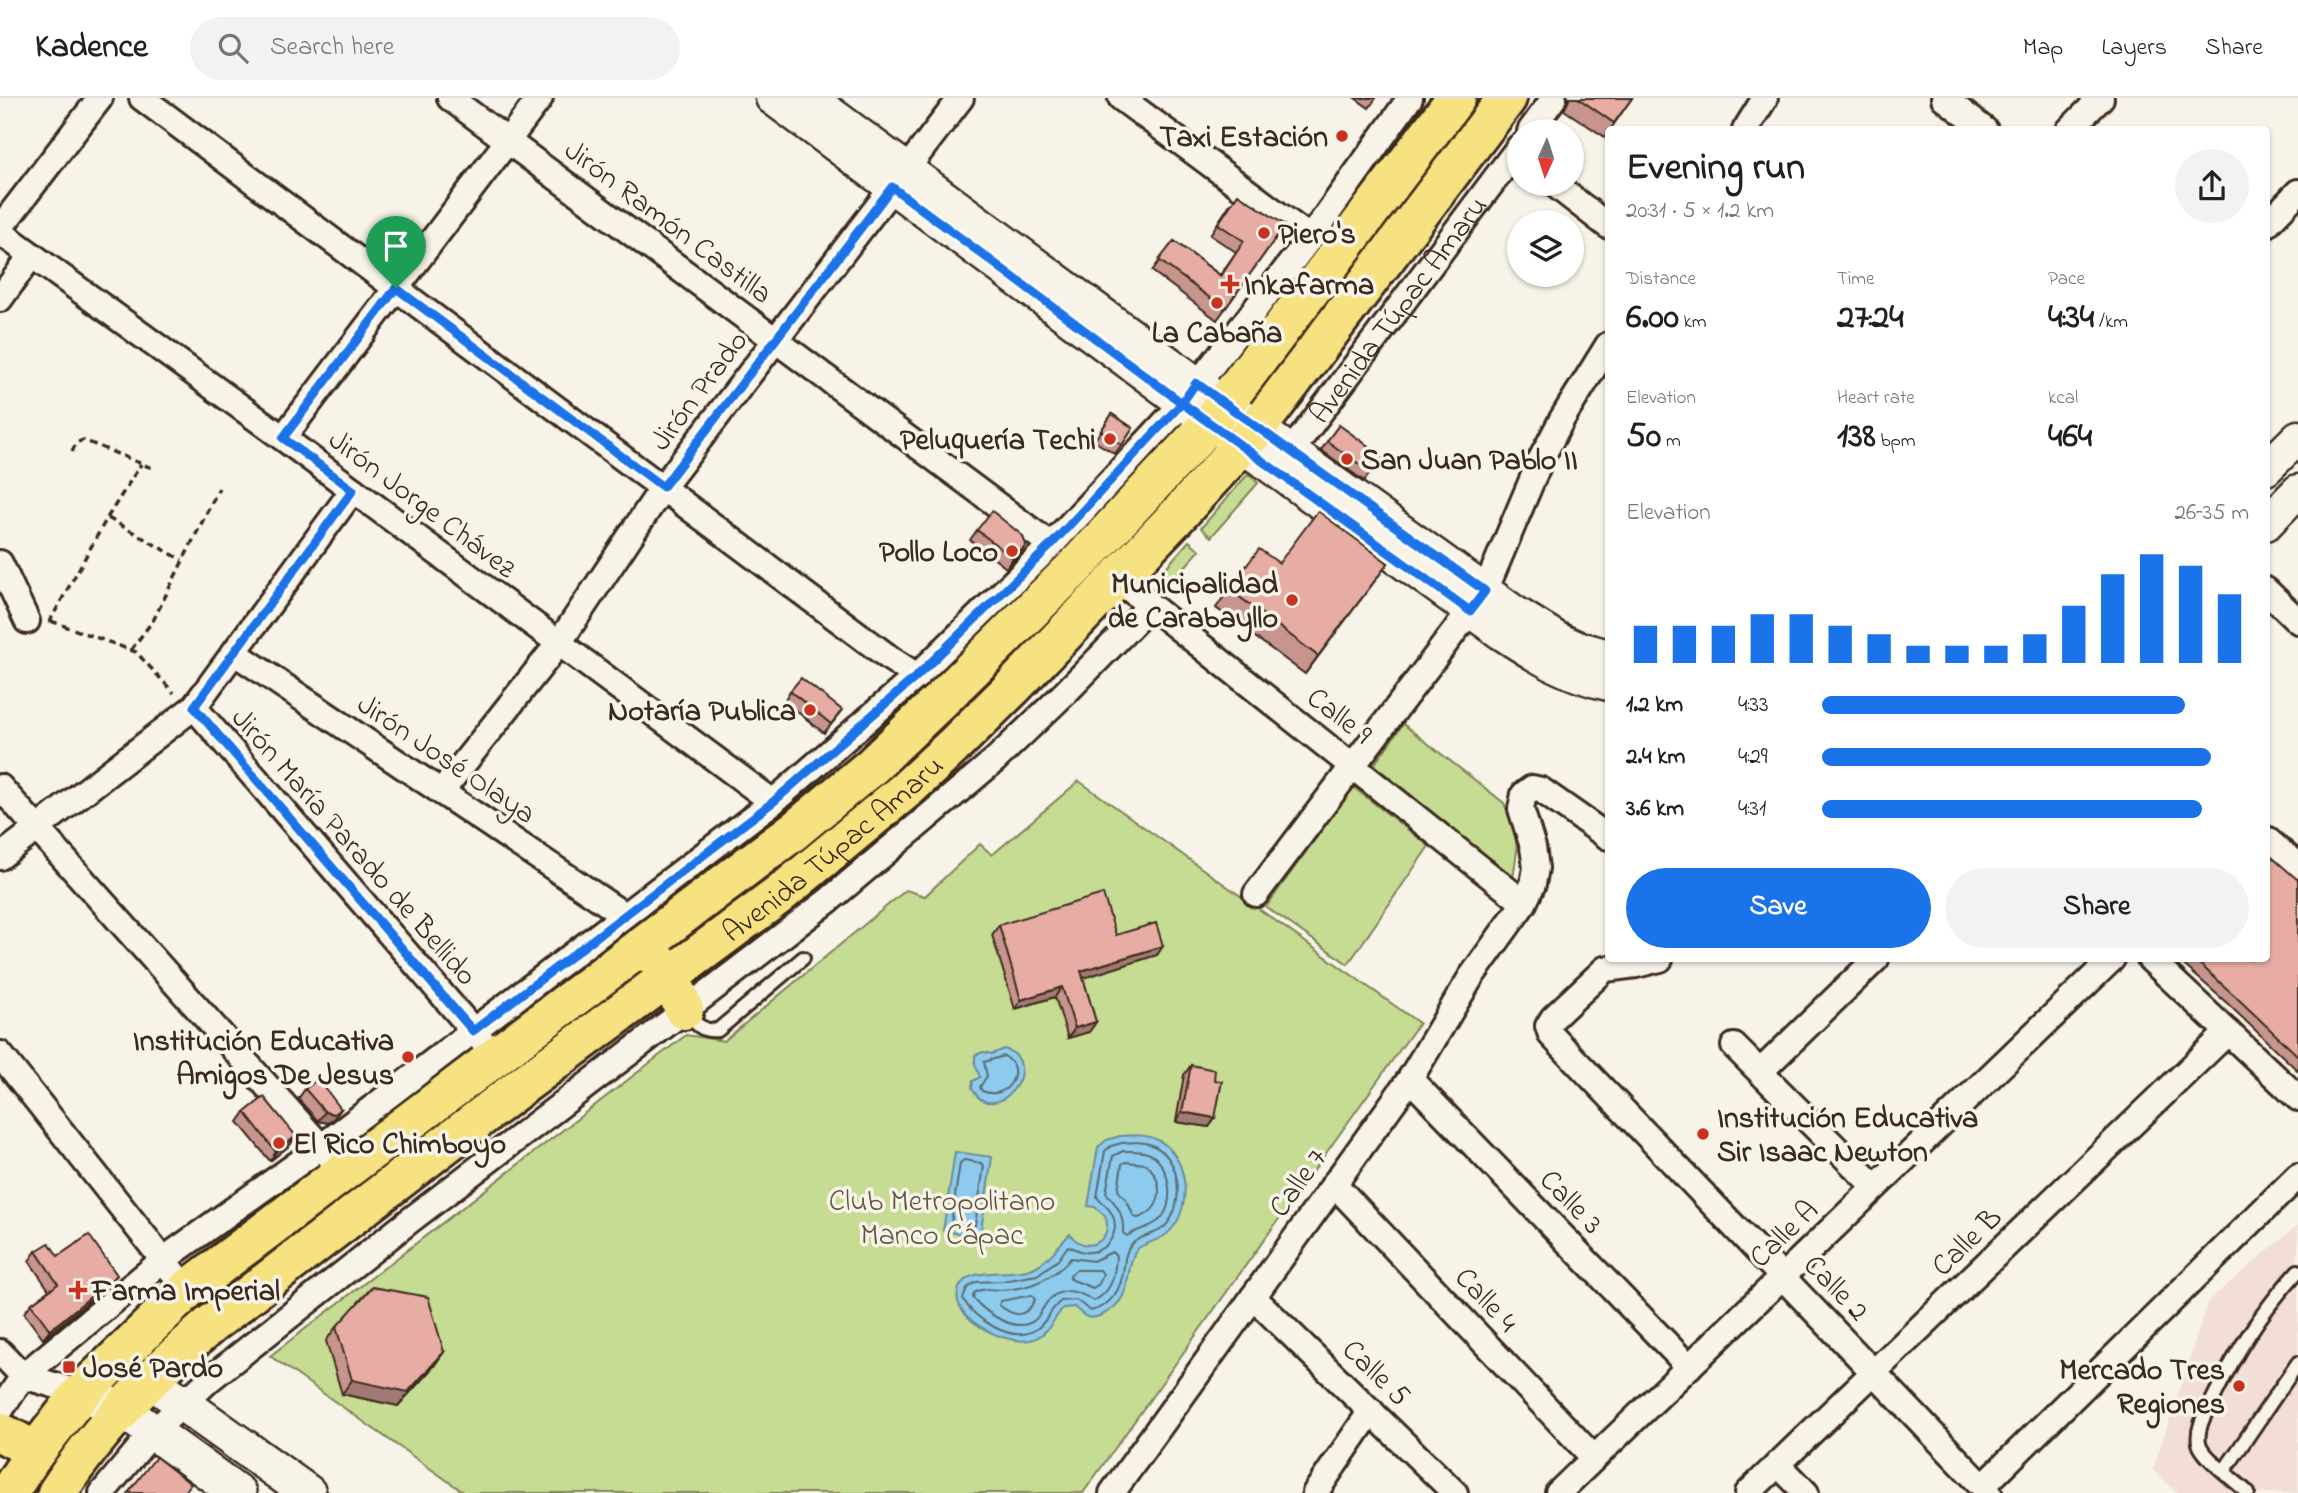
<!DOCTYPE html>
<html lang="en">
<head>
<meta charset="utf-8">
<style>
	:root { --surface:#fff; --page:#f2f2f2; --text:#202124; --muted:#757577; --line:#e0e0e0; --accent:#1a73e8 }
	body { margin:0; font-family:"Indie Flower",sans-serif; background:var(--page); color:var(--text); height:100vh; display:flex; flex-direction:column; font-size:26px; white-space:nowrap }
	* { box-sizing:border-box; margin:0 }
	p { font-size:23px; color:var(--muted) }
	.icon { flex:none; width:38px; height:38px; fill:none; stroke:currentColor; stroke-width:2; stroke-linecap:round; stroke-linejoin:round }
	.map { position:relative; flex:1; overflow:hidden }
	.side { position:absolute; left:1605px; top:28px; width:665px; height:836px; display:flex; flex-direction:column; background:var(--surface); border-radius:7px; box-shadow:0 2px 5px #0004 }
	.side>* { flex:none }
	.needle { width:46px; rotate:183deg }
	.controls { position:absolute; left:1507px; top:21px; display:grid; gap:14px }
	.controls a { display:grid; place-items:center; width:77px; height:77px; border-radius:50%; background:var(--surface); box-shadow:0 2px 5px #0004; font-size:35px }
	.pin { position:absolute; display:grid; place-items:center; width:60px; height:60px; color:#fff; margin:-72px -30px; border-radius:50% 50% 50% 0; rotate:-45deg; box-shadow:0 0 7px #0007 }
	.pin .icon { rotate:45deg }
	.round { display:grid; place-items:center; flex:none; width:74px; height:74px; border-radius:37px; background:var(--page) }
	.headline { display:flex; align-items:center; justify-content:space-between; height:119px; padding:0 21px }
	h1 { font-size:38px; font-weight:700; line-height:52px }
	.metrics { display:grid; grid-template-columns:repeat(3,1fr); gap:10px; height:119px; padding:7px 21px }
	.metrics div { display:grid; align-content:center }
	.metrics b { font-size:35px; font-weight:700 }
	.metrics small { font-size:19px; font-weight:400 }
	.metrics p { font-size:19px }
	.chart { height:196px; padding:14px 21px }
	.chart p { display:flex; justify-content:space-between }
	.chart svg { width:100%; height:126px; margin-top:7px; stroke:var(--accent); stroke-width:6 }
	.primary-button { display:flex; gap:14px; margin-top:auto; padding:14px 21px }
	.primary-button a { flex:1; height:80px; border-radius:42px; background:var(--accent); color:#fff; font-size:28px; font-weight:700; line-height:80px; text-align:center }
	.primary-button a+a { background:var(--page); color:var(--text) }
	ul { padding:0 21px; list-style:none; font-size:23px }
	li { display:grid; grid-template-columns:112px 84px 1fr; align-items:center; height:52px }
	li i { height:18px; border-radius:9px; background:var(--accent) }
	header { display:flex; align-items:center; gap:42px; box-sizing:border-box; height:98px; padding:0 35px; background:var(--surface); border-bottom:2px solid var(--line) }
	header strong { font-size:33px }
	nav { display:flex; gap:38px; margin-inline-start:auto; font-size:24px }
	.search { width:490px; height:63px; background:var(--page); display:flex; align-items:center; gap:18px; box-sizing:border-box; padding:0 24px; border-radius:38px; color:var(--muted); font-size:26px }
	.map>svg:first-child { display:block }
	.built { fill:#f2ded4 }
	.green { fill:#c5dc92; stroke:#808358; stroke-width:2 }
	.water { fill:#8ccbed; stroke:#6c8b9a; stroke-width:2 }
	.lines { fill:none; stroke-linecap:round; stroke-linejoin:round }
	.shore { stroke:#5b6a71; stroke-width:2 }
	.service-casing { stroke:#3b2a1e; stroke-width:18 }
	.minor-casing { stroke:#3b2a1e; stroke-width:30 }
	.tertiary-casing { stroke:#3b2a1e; stroke-width:37 }
	.secondary-casing { stroke:#3b2a1e; stroke-width:40 }
	.trunk-casing { stroke:#3b2a1e; stroke-width:44 }
	.path { stroke:#3b2a1e; stroke-width:3.5; stroke-dasharray:7 5; stroke-linecap:butt }
	.service { stroke:#f7f3e8; stroke-width:12 }
	.minor { stroke:#f7f3e8; stroke-width:24 }
	.tertiary { stroke:#f7f3e8; stroke-width:32 }
	.secondary { stroke:#f7f3e8; stroke-width:35 }
	.trunk { stroke:#f7e281; stroke-width:38 }
	.wall { fill:#c7958d; stroke:#3b2a1e; stroke-width:2 }
	.shaded-wall { fill:#a27973; stroke:#3b2a1e; stroke-width:2 }
	.building { fill:#e7ada4; stroke:#3b2a1e; stroke-width:2 }
	.route-casing { stroke:#fff; stroke-width:14 }
	.route { stroke:#1a73e8; stroke-width:9 }
	.poi-dot { fill:#c8321e; stroke:#f7f3e8; stroke-width:2.5 }
	.labels { text-anchor:middle; stroke-width:7; stroke-linejoin:round; paint-order:stroke }
	.poi-label { font-size:30px; font-weight:bold; fill:#3b2a1e; stroke:#f7f3e8; text-anchor:end }
	.street-label { font-size:30px; fill:#3b2a1e; stroke:#f7f3e8 }
	.park-label { font-size:30px; fill:#5e563b; stroke:#f7f3e8 }
</style>
</head>
<body>
<header>
<strong>Kadence</strong>
<div class="search"><svg class="icon" aria-label="search" viewBox="0 0 24 24"><circle cx="10" cy="10" r="6"/><path d="M15 15l6 6"/></svg>Search here</div>
<nav><a>Map</a><a>Layers</a><a>Share</a></nav>
</header>
<div class="map">
<svg width="2298" height="1395" viewBox="0 0 2298 1395">
	<rect width="100%" height="100%" fill="#f7f3e8"/>
	<filter id="ink" filterUnits="userSpaceOnUse"><feTurbulence type="fractalNoise" baseFrequency=".0143" numOctaves="2"/><feDisplacementMap in="SourceGraphic" scale="14" xChannelSelector="R" yChannelSelector="G"/><feConvolveMatrix kernelMatrix="1 2 1 2 8 2 1 2 1" color-interpolation-filters="sRGB"/></filter>
	<g filter="url(#ink)">
		<path class="built" d="M 2298,1127 L 2298,1395 L 2177,1395 L 2153,1372 L 2208,1203 Z"/>
		<path class="green" d="M 1248,376 L 1258,385 L 1211,439 L 1201,430 Z
			M 1189,443 L 1200,452 L 1166,490 L 1156,481 Z
			M 1403,626 L 1504,705 L 1514,729 L 1517,753 L 1513,780 L 1374,667 Z
			M 1079,683 L 1419,925 L 1083,1395 L 465,1395 L 270,1258 L 686,937 L 724,943 L 906,792 L 925,798 L 980,746 L 992,757 Z
			M 1353,689 L 1429,748 L 1348,866 L 1266,809 Z"/>
		<path class="water" d="M 1004,951 C 1049,964 994,1034 972,990 L 973,983 L 980,979 L 975,966 L 975,957 L 983,954 L 992,956 Z
			M 1120,1038 C 1133,1037 1146,1036 1158,1042 C 1189,1058 1193,1109 1170,1133 C 1162,1143 1147,1143 1137,1151 C 1122,1173 1137,1200 1102,1217 C 1097,1219 1092,1221 1087,1219 C 1082,1217 1078,1212 1074,1209 L 1063,1210 C 1054,1220 1049,1235 1034,1241 C 1008,1251 937,1215 963,1184 C 976,1169 1016,1179 1035,1169 C 1051,1161 1058,1147 1070,1136 C 1085,1158 1115,1143 1105,1118 L 1095,1109 L 1088,1108 L 1098,1049 L 1107,1042 Z
			M 955,1054 L 992,1059 L 980,1139 L 943,1133 Z"/>
		<g class="lines">
			<path class="shore" d="M 1004,958 C 1027,971 1008,1004 982,993 L 980,989 L 987,978 L 984,964 Z
				M 1122,1045 C 1133,1044 1144,1043 1154,1048 C 1181,1062 1184,1103 1168,1125 C 1159,1138 1140,1136 1131,1147 C 1126,1153 1125,1160 1124,1168 C 1122,1189 1113,1207 1091,1213 L 1076,1202 L 1061,1203 C 1050,1211 1047,1225 1035,1232 C 1012,1246 974,1221 963,1201 L 967,1190 L 976,1184 L 1003,1183 L 1037,1177 L 1058,1162 L 1068,1148 C 1073,1150 1079,1153 1084,1154 C 1105,1157 1122,1135 1112,1116 C 1108,1108 1101,1105 1097,1099 L 1105,1053 L 1111,1048 Z
				M 1123,1053 C 1132,1053 1142,1052 1150,1056 C 1171,1067 1177,1110 1157,1124 C 1148,1130 1136,1132 1127,1138 L 1123,1135 C 1124,1117 1118,1108 1106,1095 L 1113,1058 Z
				M 964,1062 L 981,1065 L 984,1068 L 975,1127 L 972,1130 L 954,1128 L 951,1125 L 960,1065 Z
				M 1125,1064 L 1146,1066 C 1165,1083 1164,1112 1138,1120 L 1134,1119 L 1128,1105 L 1118,1092 L 1122,1066 Z
				M 1112,1154 L 1116,1158 C 1115,1177 1112,1195 1093,1203 C 1076,1191 1058,1188 1045,1207 C 1042,1212 1040,1216 1036,1221 C 1017,1238 986,1215 973,1200 L 974,1195 C 983,1189 991,1192 1001,1192 C 1029,1191 1053,1181 1071,1160 L 1093,1163 Z
				M 1076,1172 L 1100,1172 L 1103,1176 L 1099,1186 L 1093,1190 L 1070,1181 L 1070,1177 Z
				M 1032,1197 L 1035,1202 C 1025,1221 1014,1219 999,1207 L 1001,1203 Z"/>
			<g class="service-casing">
				<path id="service" d="M 687,915 C 696,926 702,934 718,932 L 803,860
					M 2224,1373 L 2298,1265
					M 2248,1395 C 2237,1384 2202,1359 2199,1345 C 2196,1329 2207,1313 2214,1299 C 2238,1250 2261,1214 2298,1173"/>
			</g>
			<g class="minor-casing">
				<g id="minor">
					<path d="M 142,0 L 891,561 L 917,578"/>
					<path d="M 450,0 L 1051,447"/>
					<path d="M 1121,0 L 1310,140"/>
					<path d="M 1944,0 L 1985,32"/>
					<path d="M 1745,32 L 1765,0"/>
					<path d="M 2069,32 L 2101,0"/>
					<path d="M 1530,33 L 1554,0"/>
					<path d="M 1554,86 L 1608,128"/>
					<path d="M 2266,127 L 2298,94"/>
					<path d="M 0,130 L 100,0"/>
					<path d="M 0,134 L 283,340 L 773,704"/>
					<path d="M 0,201 L 31,158"/>
					<path d="M 283,340 L 540,0"/>
					<path id="s1" d="M 1280,368 L 1519,49"/>
					<path d="M 0,465 L 27,523"/>
					<path d="M 1117,481 L 1524,805"/>
					<path d="M 2266,492 L 2298,523"/>
					<path d="M 235,555 L 624,817"/>
					<path d="M 194,609 L 484,945"/>
					<path d="M 0,689 L 332,1061"/>
					<path d="M 441,694 L 559,545 L 663,389 L 961,0"/>
					<path d="M 2266,741 L 2298,768"/>
					<path d="M 0,759 L 194,609 L 353,392"/>
					<path d="M 1256,796 L 1485,493 L 1540,363 L 1562,321 L 1608,247"/>
					<path d="M 1660,861 L 1636,867 L 1605,871 L 1553,920 L 1548,928 L 1551,937 L 1989,1395"/>
					<path d="M 2150,861 L 2298,1000"/>
					<path d="M 1734,948 L 1875,1089"/>
					<path d="M 0,956 L 187,1192"/>
					<path d="M 1761,973 L 1876,861"/>
					<path d="M 1410,981 L 1689,1269"/>
					<path d="M 1334,1086 L 1594,1360"/>
					<path d="M 1253,1199 L 1455,1395"/>
					<path d="M 0,1254 L 23,1278 L 81,1295"/>
					<path d="M 0,1313 L 23,1278 L 163,1162 L 321,1049 L 773,704 L 917,578 L 1051,447 L 1183,305 L 1310,140 L 1410,0"/>
					<path d="M 1778,1366 L 1806,1395"/>
					<path d="M 1983,1388 L 2298,1078"/>
					<path d="M 102,1395 L 153,1334 L 210,1281 L 408,1124 L 829,802 L 995,662 L 1065,595 L 1150,508"/>
					<path d="M 1112,1395 L 1410,981 L 1471,879 L 1524,805 L 1533,786 L 1536,770 L 1533,749 L 1521,711 L 1524,696 L 1532,690 L 1541,692 L 1608,739"/>
					<path d="M 1315,1395 L 1371,1313"/>
					<path d="M 1558,1395 L 2112,861"/>
					<path d="M 1748,1395 L 2228,934"/>
				</g>
			</g>
			<g class="tertiary-casing">
				<path id="tertiary" d="M 772,0 L 1210,325 L 1501,535 C 1539,560 1564,576 1608,586
					M 810,0 L 1226,307 L 1513,513 L 1558,541 L 1576,549 L 1608,558
					M 2266,371 L 2298,339
					M 2266,426 L 2298,393"/>
			</g>
			<g class="secondary-casing">
				<path id="secondary" d="M 150,1282 L 308,1395
					M 81,1295 L 121,1311 L 238,1395"/>
			</g>
			<g class="trunk-casing">
				<g id="trunk">
					<path d="M 655,859 L 671,878 L 684,912"/>
					<path d="M 0,1334 L 36,1353"/>
					<path d="M 8,1395 L 36,1353 L 81,1295 L 187,1192 L 795,732 L 872,668 L 945,598 L 1077,467 L 1210,325 L 1456,0"/>
					<path id="s2" d="M 57,1395 C 98,1330 153,1277 210,1227 L 520,989 L 779,797 L 908,690 L 952,649 L 1013,589 L 1178,417 L 1257,330 L 1507,0"/>
				</g>
			</g>
			<path class="path" d="M 72,354 L 76,345 L 83,342 L 152,370
				M 108,420 L 182,462
				M 48,523 L 50,523 L 107,420 L 141,366
				M 51,523 L 136,554 L 174,595
				M 131,552 L 154,521 L 219,390"/>
			<use href="#service" class="service"/>
			<use href="#minor" class="minor"/>
			<use href="#tertiary" class="tertiary"/>
			<use href="#secondary" class="secondary"/>
			<use href="#trunk" class="trunk"/>
		</g>
		<path class="wall" d="M 1355,0 L 1376,0 L 1369,10 Z
			M 1568,0 L 1632,0 L 1610,32 L 1608,32 L 1608,34 L 1605,39 L 1564,12 L 1569,2 Z
			M 1230,106 L 1285,127 L 1217,222 L 1152,173 L 1174,143 L 1220,177 L 1236,154 L 1210,137 Z
			M 1112,316 L 1133,330 L 1115,356 L 1094,343 Z
			M 1339,327 L 1382,358 L 1364,383 L 1321,352 Z
			M 977,432 L 1019,457 L 1006,470 L 970,442 Z
			M 1279,465 L 1388,465 L 1305,576 L 1216,510 L 1229,491 Z
			M 790,593 L 835,622 L 824,635 L 784,603 Z
			M 2298,782 L 2298,973 L 2228,906 L 2177,861 L 2266,861 Z
			M 999,827 L 1116,837 L 1163,848 L 1157,857 L 1083,880 L 1096,924 L 1089,934 L 1068,940 L 1055,899 L 1015,911 L 992,837 Z
			M 1191,967 L 1214,982 L 1215,1020 L 1209,1029 L 1176,1024 L 1184,977 Z
			M 305,991 L 341,1011 L 334,1020 L 328,1025 L 318,1023 L 298,1001 Z
			M 245,1014 L 296,1038 L 290,1047 L 270,1063 L 238,1024 Z
			M 36,1153 L 58,1158 L 110,1186 L 43,1241 L 24,1215 L 31,1206 L 49,1192 L 29,1163 Z
			M 336,1229 L 434,1268 L 398,1308 L 342,1296 L 326,1243 Z"/>
		<path class="shaded-wall" d="M 1026,448 L 1019,457 L 1006,470 L 1013,460 Z
			M 1388,465 L 1374,484 L 1305,576 L 1318,558 Z
			M 1163,848 L 1157,857 L 1074,883 L 1081,873 Z
			M 1062,889 L 1055,899 L 1015,911 L 1021,902 Z
			M 1096,924 L 1089,934 L 1068,940 L 1075,930 Z
			M 341,1011 L 334,1020 L 328,1025 L 318,1023 L 325,1014 Z
			M 1182,1014 L 1215,1020 L 1209,1029 L 1176,1024 Z
			M 296,1038 L 290,1047 L 270,1063 L 276,1054 Z
			M 117,1177 L 110,1186 L 43,1241 L 50,1232 Z
			M 444,1254 L 434,1268 L 398,1308 L 342,1296 L 352,1282 Z"/>
		<path class="building" d="M 1578,0 L 1632,0 L 1614,25 Z
			M 1238,96 L 1285,127 L 1225,211 L 1159,162 L 1174,143 L 1221,178 L 1244,143 L 1218,126 Z
			M 1112,316 L 1133,330 L 1122,347 L 1101,333 Z
			M 1339,327 L 1382,358 L 1370,374 L 1327,343 Z
			M 992,413 L 1023,438 L 1026,448 L 1013,460 L 977,432 Z
			M 1318,413 L 1388,465 L 1318,558 L 1229,491 L 1259,451 L 1279,465 Z
			M 801,580 L 842,612 L 831,626 L 790,593 Z
			M 2266,754 L 2298,782 L 2298,958 L 2234,897 L 2194,861 L 2266,861 Z
			M 1103,796 L 1116,837 L 1156,825 L 1163,848 L 1081,873 L 1096,924 L 1075,930 L 1062,889 L 1021,902 L 999,827 Z
			M 1191,967 L 1215,972 L 1214,982 L 1222,983 L 1215,1020 L 1182,1014 Z
			M 318,981 L 341,1011 L 334,1016 L 325,1014 L 305,991 Z
			M 264,999 L 296,1038 L 276,1054 L 245,1014 Z
			M 89,1137 L 117,1177 L 50,1232 L 31,1206 L 58,1186 L 36,1153 L 49,1145 L 58,1158 Z
			M 372,1189 L 428,1199 L 444,1254 L 408,1294 L 352,1282 L 336,1229 Z
			M 156,1359 L 191,1386 L 184,1395 L 128,1395 Z"/>
	</g>
	<g class="lines" filter="url(#ink)">
		<g class="route-casing">
			<path id="route" d="M 396,190 L 283,340 L 353,392 L 194,609 L 473,933 L 773,704 L 917,578 L 1051,447 L 1182,305 L 1470,513 L 1485,493 L 1196,285 L 1182,305 L 892,89 L 663,389 L 396,190"/>
		</g>
		<use href="#route" class="route"/>
	</g>
	<g class="poi-dot">
		<circle cx="1342" cy="38" r="7"/>
		<circle cx="1264" cy="135" r="7"/>
		<path d="M1226.5 175.5h7v7h7v7h-7v7h-7v-7h-7v-7h7z"/>
		<circle cx="1217" cy="205" r="7"/>
		<circle cx="1110" cy="341" r="7"/>
		<circle cx="1347" cy="361" r="7"/>
		<circle cx="1012" cy="453" r="7"/>
		<circle cx="1292" cy="502" r="7"/>
		<circle cx="810" cy="612" r="7"/>
		<circle cx="408" cy="959" r="7"/>
		<circle cx="1703" cy="1036" r="7"/>
		<circle cx="279" cy="1045" r="7"/>
		<path d="M74.5 1181.5h7v7h7v7h-7v7h-7v-7h-7v-7h7z"/>
		<rect x="62" y="1262" width="14" height="14" rx="3.5"/>
		<circle cx="2239" cy="1288" r="7"/>
	</g>
	<g class="labels">
		<g class="poi-label">
			<text x="1328" y="48">Taxi Estación</text>
			<text x="1278" y="145" text-anchor="start">Piero's</text>
			<text x="1244" y="196" text-anchor="start">Inkafarma</text>
			<text x="1217" y="244" text-anchor="middle">La Cabaña</text>
			<text x="1096" y="351">Peluquería Techi</text>
			<text x="1361" y="371" text-anchor="start">San Juan Pablo II</text>
			<text x="998" y="463">Pollo Loco</text>
			<text x="1278" y="495">Municipalidad<tspan x="1278" dy="34">de Carabayllo</tspan></text>
			<text x="796" y="622">Notaría Publica</text>
			<text x="394" y="952">Institución Educativa<tspan x="394" dy="34">Amigos De Jesus</tspan></text>
			<text x="1717" y="1029" text-anchor="start">Institución Educativa<tspan x="1717" dy="34">Sir Isaac Newton</tspan></text>
			<text x="293" y="1055" text-anchor="start">El Rico Chimboyo</text>
			<text x="92" y="1202" text-anchor="start">Farma Imperial</text>
			<text x="83" y="1279" text-anchor="start">José Pardo</text>
			<text x="2225" y="1281">Mercado Tres<tspan x="2225" dy="34">Regiones</tspan></text>
		</g>
		<g class="street-label">
			<text transform="translate(669 123) rotate(37)" y="10">Jirón Ramón Castilla</text>
			<text dy="10" stroke="none"><textPath href="#s1" startOffset="196">Avenida Túpac Amaru</textPath></text>
			<text transform="translate(698 292) rotate(-53)" y="10">Jirón Prado</text>
			<text transform="translate(423 405) rotate(37)" y="10">Jirón Jorge Chávez</text>
			<text transform="translate(1340 617) rotate(38)" y="10">Calle 9</text>
			<text transform="translate(447 660) rotate(34)" y="10">Jirón José Olaya</text>
			<text transform="translate(355 748) rotate(49)" y="10">Jirón María Parado de Bellido</text>
			<text dy="10" stroke="none"><textPath href="#s2" startOffset="1012">Avenida Túpac Amaru</textPath></text>
			<text transform="translate(1297 1084) rotate(-54)" y="10">Calle 7</text>
			<text transform="translate(1572 1103) rotate(46)" y="10">Calle 3</text>
			<text transform="translate(1783 1135) rotate(-44)" y="10">Calle A</text>
			<text transform="translate(1966 1143) rotate(-44)" y="10">Calle B</text>
			<text transform="translate(1837 1189) rotate(46)" y="10">Calle 2</text>
			<text transform="translate(1487 1201) rotate(47)" y="10">Calle 4</text>
			<text transform="translate(1377 1274) rotate(44)" y="10">Calle 5</text>
		</g>
		<g class="park-label">
			<text x="942" y="1112">Club Metropolitano<tspan x="942" dy="34">Manco Cápac</tspan></text>
		</g>
	</g>
</svg>
<div class="controls">
<a><svg class="needle" viewBox="-14 -14 28 28"><path d="M0-13l5 13h-10z" fill="#e53935"/><path d="M0 13l5-13h-10z" fill="#757577"/></svg></a>
<a><svg class="icon" aria-label="layers" viewBox="0 0 24 24"><path d="M12 4l9 5-9 5-9-5zM3 14l9 5 9-5"/></svg></a>
</div>
<div class="pin" style="left:396px;top:190px;background:#1e9e55"><svg class="icon" aria-label="arrive" viewBox="0 0 24 24"><path d="M6 21V4h12l-3 4 3 4H6"/></svg></div>
<section class="side">
<div class="headline"><div><h1>Evening run</h1><p>20:31 · 5 × 1.2 km</p></div><a class="round"><svg class="icon" aria-label="share" viewBox="0 0 24 24"><path d="M12 15V3M7 8l5-5 5 5M5 13v7h14v-7"/></svg></a></div>
<div class="metrics">
<div><p>Distance</p><b>6.00<small> km</small></b></div>
<div><p>Time</p><b>27:24</b></div>
<div><p>Pace</p><b>4:34<small> /km</small></b></div>
</div>
<div class="metrics">
<div><p>Elevation</p><b>50<small> m</small></b></div>
<div><p>Heart rate</p><b>138<small> bpm</small></b></div>
<div><p>kcal</p><b>464</b></div>
</div>
<div class="chart"><p><span>Elevation</span>26–35 m</p>
<svg viewBox="0 0 160 44" preserveAspectRatio="none"><path d="M5 44V31M15 44V31M25 44V31M35 44V27M45 44V27M55 44V31M65 44V34M75 44V38M85 44V38M95 44V38M105 44V34M115 44V24M125 44V13M135 44V6M145 44V10M155 44V20"/></svg>
</div>
<ul>
<li><b>1.2 km</b>4:33<i style="width:85%"></i></li>
<li><b>2.4 km</b>4:29<i style="width:91%"></i></li>
<li><b>3.6 km</b>4:31<i style="width:89%"></i></li>
</ul>
<div class="primary-button"><a>Save</a><a>Share</a></div>
</section>
</div>
</body>
</html>
